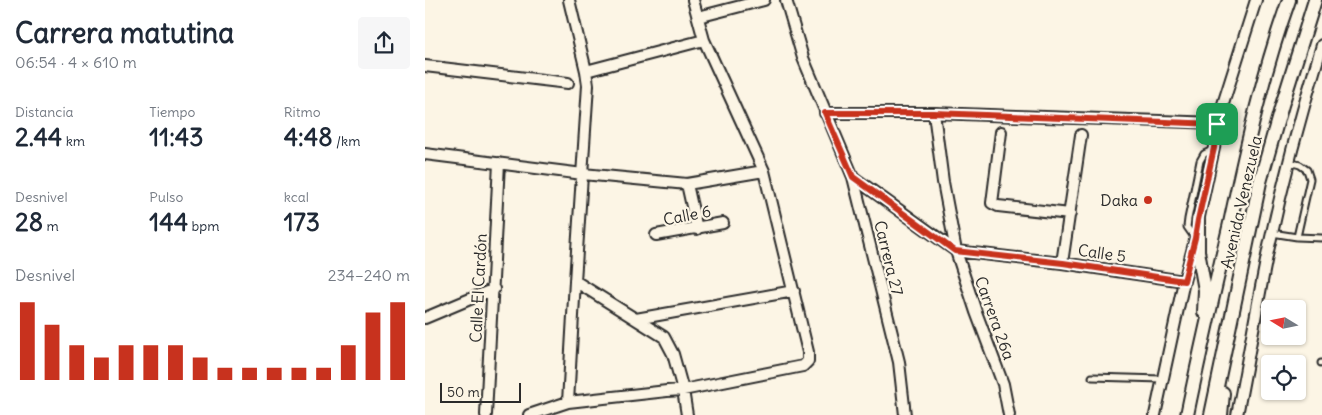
<!DOCTYPE html>
<html lang="es">
<head>
<meta charset="utf-8">
<style>
	:root { --surface:#fff; --page:#f6f6f7; --text:#1f2937; --muted:#747a83; --accent:#c8321e }
	body { margin:0; font-family:Delius,sans-serif; background:var(--page); color:var(--text); height:100vh; display:flex; flex-direction:column; font-size:19px; white-space:nowrap }
	* { box-sizing:border-box; margin:0 }
	p { font-size:16px; color:var(--muted) }
	.icon { flex:none; width:28px; height:28px; fill:none; stroke:currentColor; stroke-width:2; stroke-linecap:round; stroke-linejoin:round }
	.map { position:relative; flex:1; overflow:hidden }
	.sheet { display:flex; flex-direction:column; background:var(--surface); width:425px }
	.sheet>* { flex:none }
	.needle { width:32px; rotate:280deg }
	.fabs { position:absolute; left:836px; top:300px; display:grid; gap:10px }
	.fabs a { display:grid; place-items:center; width:45px; height:45px; border-radius:5px; background:var(--surface); box-shadow:0 1px 4px #0004; font-size:25px }
	.scale { position:absolute; left:15px; bottom:12px; width:81px; box-sizing:border-box; padding-left:5px; border:2px solid #2b2b2b; border-top:0; font-size:14px; line-height:18px; white-space:nowrap; color:#2b2b2b; -webkit-text-stroke:4px #fcf5e5; paint-order:stroke }
	.pin { position:absolute; display:grid; place-items:center; width:42px; height:42px; color:#fff; margin:-21px; border-radius:10px; box-shadow:0 2px 8px #0006 }
	.round { display:grid; place-items:center; flex:none; width:52px; height:52px; border-radius:5px; background:var(--page) }
	.summary { display:flex; align-items:center; justify-content:space-between; height:85px; padding:0 15px }
	h1 { font-size:28px; font-weight:700; line-height:38px }
	.stats { display:grid; grid-template-columns:repeat(3,1fr); gap:8px; height:85px; padding:5px 15px }
	.stats div { display:grid; align-content:center }
	.stats b { font-size:25px; font-weight:700 }
	.stats small { font-size:14px; font-weight:400 }
	.stats p { font-size:14px }
	.chart { height:140px; padding:10px 15px }
	.chart p { display:flex; justify-content:space-between }
	.chart svg { width:100%; height:90px; margin-top:5px; stroke:var(--accent); stroke-width:6 }
	main { display:flex; flex:1; min-height:0 }
	.map>svg:first-child { display:block }
	.lines { fill:none; stroke-linecap:round; stroke-linejoin:round }
	.service-casing { stroke:#2b2b2b; stroke-width:9 }
	.minor-casing { stroke:#2b2b2b; stroke-width:14 }
	.tertiary-casing { stroke:#2b2b2b; stroke-width:16 }
	.service { stroke:#fcf5e5; stroke-width:5 }
	.minor { stroke:#fcf5e5; stroke-width:10 }
	.tertiary { stroke:#fcf5e5; stroke-width:12 }
	.route-casing { stroke:#fff; stroke-width:10 }
	.route { stroke:#c8321e; stroke-width:6 }
	.poi-dot { fill:#c8321e; stroke:#fcf5e5; stroke-width:2 }
	.labels { text-anchor:middle; stroke-width:4.5; stroke-linejoin:round; paint-order:stroke }
	.poi-label { font-size:16px; fill:#2b2b2b; stroke:#fcf5e5; text-anchor:end }
	.street-label { font-size:16px; fill:#2b2b2b; stroke:#fcf5e5 }
</style>
</head>
<body>
<main>
<section class="sheet">
<div class="summary"><div><h1>Carrera matutina</h1><p>06:54 · 4 × 610 m</p></div><a class="round"><svg class="icon" aria-label="share" viewBox="0 0 24 24"><path d="M12 15V3M7 8l5-5 5 5M5 13v7h14v-7"/></svg></a></div>
<div class="stats">
<div><p>Distancia</p><b>2.44<small> km</small></b></div>
<div><p>Tiempo</p><b>11:43</b></div>
<div><p>Ritmo</p><b>4:48<small> /km</small></b></div>
</div>
<div class="stats">
<div><p>Desnivel</p><b>28<small> m</small></b></div>
<div><p>Pulso</p><b>144<small> bpm</small></b></div>
<div><p>kcal</p><b>173</b></div>
</div>
<div class="chart"><p><span>Desnivel</span>234–240 m</p>
<svg viewBox="0 0 160 44" preserveAspectRatio="none"><path d="M5 44V6M15 44V17M25 44V27M35 44V33M45 44V27M55 44V27M65 44V27M75 44V33M85 44V38M95 44V38M105 44V38M115 44V38M125 44V38M135 44V27M145 44V11M155 44V6"/></svg>
</div>
</section>
<div class="map">
<svg width="897" height="415" viewBox="0 0 897 415">
	<rect width="100%" height="100%" fill="#fcf5e5"/>
	<filter id="ink" filterUnits="userSpaceOnUse"><feTurbulence type="fractalNoise" baseFrequency=".02" numOctaves="2"/><feDisplacementMap in="SourceGraphic" scale="10" xChannelSelector="R" yChannelSelector="G"/><feConvolveMatrix kernelMatrix="1 2 1 2 8 2 1 2 1" color-interpolation-filters="sRGB"/></filter>
	<g filter="url(#ink)">
		<g class="lines">
			<g class="service-casing">
				<path id="service" d="M 864,162 L 875,165 L 882,170 L 885,179 L 872,237
					M 847,233 L 872,237 L 897,238
					M 769,237 L 762,227 L 763,219 L 775,161 L 779,154 L 789,149
					M 896,363 L 897,363
					M 667,377 L 737,379"/>
			</g>
			<g class="minor-casing">
				<path id="minor" d="M 144,0 L 161,71 L 163,85 L 150,281 L 239,337 L 248,354 L 258,390 L 262,415
					M 361,0 L 378,58 L 428,177 L 474,362 L 480,415
					M 273,17 L 339,0
					M 0,66 L 143,83
					M 161,71 L 279,40
					M 400,113 L 509,113 L 792,123
					M 509,113 L 518,182 L 531,251 L 551,312 L 578,384 L 584,415
					M 576,132 L 567,203 L 573,206 L 645,214
					M 0,154 L 158,174 L 262,184 L 339,171
					M 428,177 L 531,251 L 637,263 L 759,281
					M 262,184 L 272,229
					M 772,226 L 789,148 L 792,123 L 831,0
					M 231,235 L 298,223
					M 637,263 L 656,135
					M 0,318 L 69,289
					M 211,319 L 369,291
					M 143,402 L 150,281
					M 61,415 L 74,163
					M 104,415 L 143,402 L 242,391 L 258,390 L 378,366 L 383,361 L 383,352 L 339,171 L 279,40 L 268,0
					M 730,415 L 759,281 L 770,240
					M 812,415 C 823,360 832,305 843,251 C 858,181 876,113 897,45"/>
			</g>
			<g class="tertiary-casing">
				<path id="tertiary" d="M 773,220 L 773,251 L 780,290 L 779,312
					M 762,415 C 775,351 790,287 805,223 C 821,148 838,72 864,0
					M 786,415 L 835,182 L 857,105 L 890,0
					M 796,415 L 798,393"/>
			</g>
			<use href="#service" class="service"/>
			<use href="#minor" class="minor"/>
			<use href="#tertiary" class="tertiary"/>
		</g>
	</g>
	<g class="lines" filter="url(#ink)">
		<g class="route-casing">
			<path id="route" d="M 400,113 L 509,113 L 792,124 L 789,148 L 773,220 L 770,238 L 759,281 L 638,263 L 530,251 L 428,177 Z"/>
		</g>
		<use href="#route" class="route"/>
	</g>
	<circle class="poi-dot" cx="723" cy="200" r="5"/>
	<g class="labels">
		<g class="poi-label">
			<text x="713" y="206">Daka</text>
		</g>
		<g class="street-label">
			<text transform="translate(816 202) rotate(-77)" y="6">Avenida Venezuela</text>
			<text transform="translate(262 215) rotate(-11)" y="6">Calle 6</text>
			<text transform="translate(677 253) rotate(8)" y="6">Calle 5</text>
			<text transform="translate(464 258) rotate(76)" y="6">Carrera 27</text>
			<text transform="translate(53 288) rotate(-87)" y="6">Calle El Cardón</text>
			<text transform="translate(570 318) rotate(70)" y="6">Carrera 26a</text>
		</g>
	</g>
</svg>
<div class="fabs">
<a><svg class="needle" viewBox="-14 -14 28 28"><path d="M0-13l5 13h-10z" fill="#e53935"/><path d="M0 13l5-13h-10z" fill="#747a83"/></svg></a>
<a><svg class="icon" aria-label="locate" viewBox="0 0 24 24"><circle cx="12" cy="12" r="6"/><path d="M12 2v4M12 18v4M2 12h4M18 12h4"/></svg></a>
</div>
<div class="scale">50 m</div>
<div class="pin" style="left:792px;top:124px;background:#1e9e55"><svg class="icon" aria-label="arrive" viewBox="0 0 24 24"><path d="M6 21V4h12l-3 4 3 4H6"/></svg></div>
</div>
</main>
</body>
</html>
